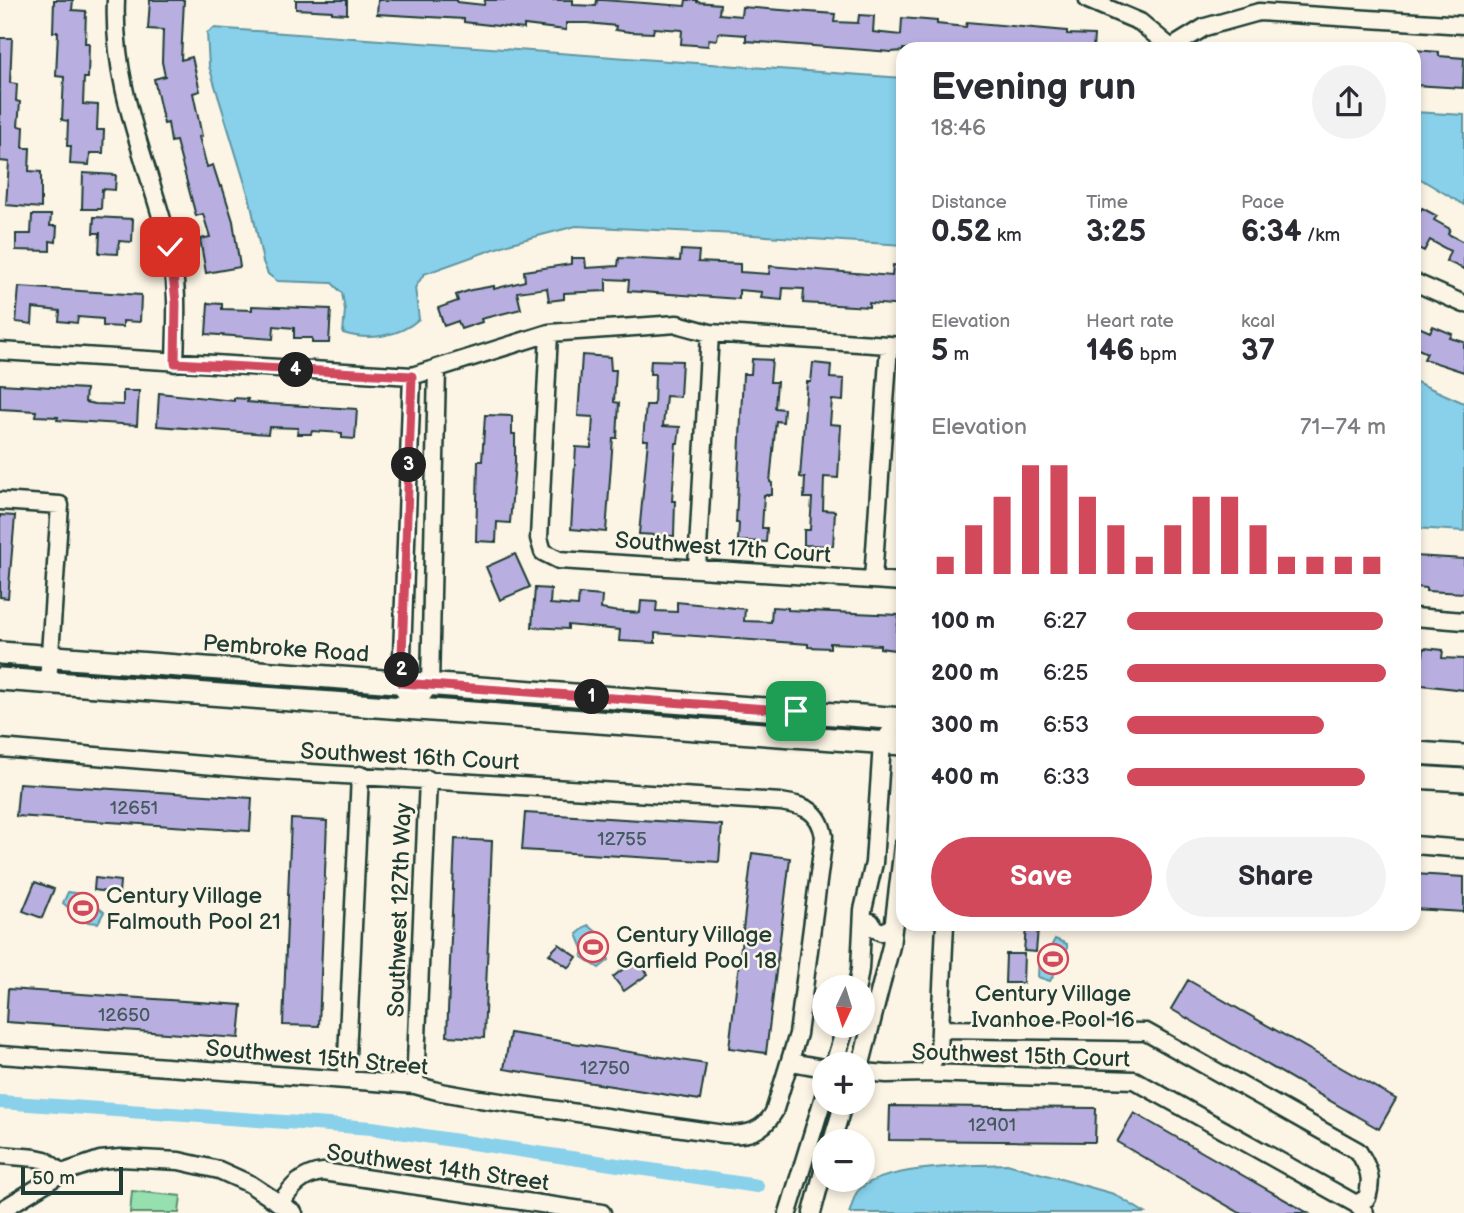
<!DOCTYPE html>
<html lang="en">
<head>
<meta charset="utf-8">
<style>
	:root { --surface:#fff; --page:#f2f2f3; --text:#2b2b33; --muted:#7c7c81; --accent:#d1495b }
	body { margin:0; font-family:"Balsamiq Sans",sans-serif; background:var(--page); color:var(--text); height:100vh; display:flex; flex-direction:column; font-size:26px; white-space:nowrap }
	* { box-sizing:border-box; margin:0 }
	p { font-size:23px; color:var(--muted) }
	.icon { flex:none; width:38px; height:38px; fill:none; stroke:currentColor; stroke-width:2; stroke-linecap:round; stroke-linejoin:round }
	.map { position:relative; flex:1; overflow:hidden }
	.side { position:absolute; left:896px; top:42px; width:525px; height:889px; display:flex; flex-direction:column; background:var(--surface); border-radius:21px; box-shadow:0 4px 10px #0003 }
	.side>* { flex:none }
	.needle { width:46px; rotate:184deg }
	.tools { position:absolute; left:812px; top:975px; display:grid; gap:14px }
	.tools a { display:grid; place-items:center; width:63px; height:63px; border-radius:50%; background:var(--surface); box-shadow:0 4px 10px #0003; font-size:35px }
	.scale { position:absolute; left:21px; bottom:18px; width:102px; box-sizing:border-box; padding-left:7px; border:4px solid #1f3d34; border-top:0; font-size:19px; line-height:24px; white-space:nowrap; color:#1f3d34; -webkit-text-stroke:5px #fcf5e5; paint-order:stroke }
	.pin { position:absolute; display:grid; place-items:center; width:60px; height:60px; color:#fff; margin:-30px; border-radius:14px; box-shadow:0 4px 10px #0006 }
	.km { position:absolute; width:35px; height:35px; margin:-18px; border-radius:50%; background:#222; color:#fff; font-size:19px; line-height:35px; text-align:center }
	.round { display:grid; place-items:center; flex:none; width:74px; height:74px; border-radius:37px; background:var(--page) }
	.headline { display:flex; align-items:center; justify-content:space-between; height:119px; padding:0 35px }
	h1 { font-size:38px; font-weight:700; line-height:52px }
	.metrics { display:grid; grid-template-columns:repeat(3,1fr); gap:10px; height:119px; padding:7px 35px }
	.metrics div { display:grid; align-content:center }
	.metrics b { font-size:30px; font-weight:700 }
	.metrics small { font-size:19px; font-weight:400 }
	.metrics p { font-size:19px }
	.chart { height:196px; padding:14px 35px }
	.chart p { display:flex; justify-content:space-between }
	.chart svg { width:100%; height:126px; margin-top:7px; stroke:var(--accent); stroke-width:6 }
	.button { display:flex; gap:14px; margin-top:auto; padding:14px 35px }
	.button a { flex:1; height:80px; border-radius:42px; background:var(--accent); color:#fff; font-size:28px; font-weight:700; line-height:80px; text-align:center }
	.button a+a { background:var(--page); color:var(--text) }
	ul { padding:0 35px; list-style:none; font-size:23px }
	li { display:grid; grid-template-columns:112px 84px 1fr; align-items:center; height:52px }
	li i { height:18px; border-radius:9px; background:var(--accent) }
	.map>svg:first-child { display:block }
	.green { fill:#96dfaf; stroke:#5a8e72; stroke-width:2 }
	.water { fill:#89d0ea; stroke:#5f95a1; stroke-width:2 }
	.lines { fill:none; stroke-linecap:round; stroke-linejoin:round }
	.canal { stroke:#89d0ea; stroke-width:14 }
	.building { fill:#b8afe0; stroke:#1f3d34; stroke-width:2 }
	.minor-casing { stroke:#1f3d34; stroke-width:21 }
	.major-casing { stroke:#1f3d34; stroke-width:26 }
	.minor { stroke:#fcf5e5; stroke-width:16 }
	.major { stroke:#fcf5e5; stroke-width:21 }
	.route-casing { stroke:#fff; stroke-width:14 }
	.route { stroke:#d1495b; stroke-width:9 }
	.labels { text-anchor:middle; stroke-width:5; stroke-linejoin:round; paint-order:stroke }
	.number-label { font-size:19px; fill:#455a5f }
	.street-label { font-size:23px; fill:#1f3d34; stroke:#fcf5e5 }
	.poi-label { font-size:23px; fill:#1f3d34; stroke:#fcf5e5; text-anchor:start }
</style>
</head>
<body>
<div class="map">
<svg width="1464" height="1213" viewBox="0 0 1464 1213">
	<rect width="100%" height="100%" fill="#fcf5e5"/>
	<filter id="ink" filterUnits="userSpaceOnUse"><feTurbulence type="fractalNoise" baseFrequency=".0143" numOctaves="2"/><feDisplacementMap in="SourceGraphic" scale="14" xChannelSelector="R" yChannelSelector="G"/><feConvolveMatrix kernelMatrix="1 2 1 2 8 2 1 2 1" color-interpolation-filters="sRGB"/></filter>
	<g filter="url(#ink)">
		<path class="green" d="M 132,1191 L 181,1196 L 179,1213 L 130,1213 Z"/>
		<path class="water" d="M 214,28 L 903,78 L 903,245 L 736,234 L 576,226 L 511,243 L 424,274 L 415,288 L 419,319 C 399,337 368,341 343,333 L 345,310 L 342,293 L 332,283 L 277,281 L 268,274 L 263,262 L 250,200 L 209,66 L 207,33 Z
			M 1414,112 L 1464,115 L 1464,205 L 1414,175 Z
			M 1414,381 L 1464,403 L 1464,531 L 1414,528 Z
			M 68,892 L 88,895 L 89,900 L 104,912 L 98,923 L 78,921 L 77,915 L 63,903 Z
			M 588,925 L 604,938 L 602,944 L 609,960 L 599,968 L 582,957 L 584,951 L 577,934 Z
			M 1055,939 L 1067,944 L 1067,964 L 1060,964 L 1050,981 L 1038,977 L 1039,954 L 1047,954 Z
			M 1007,1164 L 1114,1194 L 1145,1213 L 849,1213 C 852,1207 853,1198 857,1192 C 877,1166 974,1165 1007,1164 Z"/>
		<g class="lines">
			<path class="canal" d="M 0,1102 L 372,1128 L 757,1186"/>
		</g>
		<path class="building" d="M 54,0 L 73,0 L 72,10 L 86,11 L 85,43 L 89,43 L 88,78 L 84,78 L 83,104 L 98,105 L 97,130 L 104,130 L 103,153 L 90,153 L 89,165 L 70,164 L 71,146 L 67,146 L 68,121 L 62,120 L 64,77 L 56,76 L 58,32 L 53,32 Z
			M 150,0 L 184,0 L 181,60 L 192,57 L 200,91 L 193,93 L 202,136 L 199,137 L 207,167 L 213,165 L 220,187 L 222,186 L 233,221 L 240,267 L 206,273 L 200,239 L 210,237 L 203,214 L 196,216 L 176,141 L 171,142 L 168,123 L 164,124 L 154,79 L 165,76 L 162,62 L 163,30 L 148,29 Z
			M 296,0 L 347,0 L 347,14 L 332,13 L 332,11 L 296,9 Z
			M 378,0 L 457,0 L 457,2 L 484,5 L 485,0 L 573,0 L 573,5 L 596,6 L 597,0 L 603,0 L 685,6 L 686,0 L 697,0 L 697,2 L 720,4 L 719,14 L 741,16 L 742,7 L 835,14 L 834,22 L 858,23 L 859,15 L 874,16 L 873,32 L 901,35 L 902,18 L 937,21 L 937,24 L 966,27 L 967,22 L 1067,31 L 1067,34 L 1094,35 L 1093,49 L 903,49 L 903,51 L 891,52 L 746,41 L 746,35 L 718,33 L 717,40 L 709,39 L 708,46 L 681,44 L 682,30 L 654,28 L 653,33 L 630,32 L 615,30 L 616,26 L 587,23 L 566,23 L 566,30 L 524,25 L 524,29 L 464,22 L 464,19 L 377,14 Z
			M 0,38 L 12,38 L 10,83 L 17,84 L 16,101 L 20,102 L 18,126 L 24,127 L 23,148 L 30,148 L 29,171 L 41,172 L 41,208 L 6,205 L 9,162 L 0,161 Z
			M 1414,50 L 1439,52 L 1439,56 L 1464,58 L 1463,88 L 1414,85 Z
			M 83,173 L 116,175 L 115,190 L 102,189 L 101,209 L 82,209 Z
			M 1422,208 L 1437,216 L 1434,220 L 1450,229 L 1448,234 L 1464,242 L 1464,269 L 1446,261 L 1450,251 L 1430,240 L 1424,251 L 1414,246 L 1414,221 Z
			M 32,215 L 51,215 L 50,226 L 57,226 L 56,242 L 50,241 L 50,251 L 16,250 L 16,234 L 31,234 Z
			M 94,217 L 133,219 L 132,242 L 119,241 L 118,254 L 99,253 L 100,233 L 93,233 Z
			M 681,250 L 699,251 L 698,262 L 740,264 L 740,272 L 769,274 L 770,266 L 892,276 L 893,265 L 903,266 L 903,306 L 869,303 L 869,307 L 803,303 L 804,289 L 783,288 L 782,300 L 761,298 L 762,292 L 739,290 L 739,299 L 628,291 L 629,280 L 606,279 L 606,291 L 564,293 L 564,299 L 549,301 L 547,288 L 517,292 L 521,309 L 481,319 L 482,322 L 461,329 L 458,321 L 444,326 L 438,308 L 458,301 L 456,295 L 471,290 L 494,286 L 494,289 L 525,281 L 524,271 L 571,264 L 571,258 L 585,258 L 586,268 L 618,266 L 619,258 L 680,261 Z
			M 19,287 L 141,295 L 140,322 L 123,321 L 123,327 L 103,326 L 103,319 L 78,317 L 77,323 L 59,321 L 60,311 L 33,308 L 32,324 L 16,322 Z
			M 208,303 L 222,304 L 222,309 L 252,310 L 252,306 L 331,309 L 329,343 L 312,343 L 312,338 L 294,338 L 294,328 L 274,326 L 273,339 L 206,334 Z
			M 1414,325 L 1430,332 L 1433,326 L 1452,334 L 1450,338 L 1464,342 L 1464,372 L 1424,359 L 1427,353 L 1414,347 Z
			M 582,355 L 610,357 L 611,370 L 616,370 L 614,402 L 619,403 L 617,438 L 613,438 L 606,532 L 571,529 L 576,447 L 591,448 L 593,417 L 578,416 Z
			M 752,359 L 772,360 L 770,382 L 777,382 L 775,408 L 784,409 L 783,422 L 776,421 L 770,482 L 772,483 L 772,495 L 764,495 L 762,528 L 767,528 L 766,542 L 738,541 L 739,523 L 736,523 L 743,374 L 751,374 Z
			M 651,360 L 682,361 L 680,397 L 666,396 L 663,426 L 680,427 L 678,443 L 676,443 L 672,501 L 675,501 L 674,536 L 639,534 L 648,440 L 643,440 L 646,405 L 654,405 L 655,374 L 650,374 Z
			M 813,363 L 831,365 L 830,378 L 844,379 L 843,401 L 832,400 L 830,424 L 841,425 L 838,478 L 824,477 L 823,510 L 835,511 L 833,546 L 804,545 L 804,530 L 810,530 L 812,498 L 804,498 L 805,478 L 800,477 L 807,382 L 811,382 Z
			M 0,384 L 86,389 L 85,402 L 95,404 L 123,405 L 123,391 L 139,391 L 137,425 L 57,420 L 58,417 L 35,416 L 36,411 L 0,409 Z
			M 159,393 L 234,401 L 234,398 L 248,399 L 247,402 L 270,404 L 357,409 L 355,439 L 342,438 L 342,433 L 312,431 L 311,434 L 297,434 L 298,428 L 269,427 L 268,434 L 157,426 Z
			M 485,415 L 512,416 L 512,434 L 515,434 L 515,463 L 510,523 L 497,522 L 496,542 L 476,541 L 478,461 L 482,461 Z
			M 0,515 L 15,516 L 8,598 L 0,597 Z
			M 515,554 L 530,587 L 500,600 L 486,567 Z
			M 1414,556 L 1464,559 L 1464,593 L 1426,591 L 1426,588 L 1414,587 Z
			M 535,588 L 551,589 L 550,604 L 578,606 L 579,594 L 602,596 L 601,609 L 613,611 L 640,613 L 641,601 L 657,602 L 656,611 L 677,612 L 677,602 L 745,609 L 744,621 L 771,622 L 772,607 L 788,608 L 788,610 L 899,615 L 897,631 L 903,631 L 903,651 L 880,648 L 880,645 L 830,643 L 830,648 L 808,647 L 808,644 L 655,633 L 655,643 L 619,641 L 620,630 L 568,625 L 568,629 L 532,627 Z
			M 1424,648 L 1443,650 L 1442,658 L 1464,659 L 1464,690 L 1414,684 L 1414,655 L 1423,656 Z
			M 19,783 L 252,798 L 250,831 L 16,816 Z
			M 525,813 L 722,825 L 719,862 L 522,850 Z
			M 291,819 L 327,821 L 319,1026 L 283,1025 Z
			M 455,839 L 492,841 L 484,1038 L 447,1036 Z
			M 752,853 L 790,858 L 766,1053 L 729,1048 Z
			M 1414,874 L 1464,877 L 1464,912 L 1414,909 Z
			M 95,878 L 120,881 L 119,894 L 94,890 Z
			M 35,882 L 54,889 L 42,918 L 23,911 Z
			M 1026,927 L 1038,928 L 1036,952 L 1024,951 Z
			M 559,944 L 577,957 L 569,968 L 549,954 Z
			M 1006,954 L 1024,954 L 1023,983 L 1005,983 Z
			M 636,959 L 648,974 L 624,991 L 613,977 Z
			M 1188,980 L 1396,1099 L 1379,1129 L 1171,1009 Z
			M 8,989 L 242,1005 L 239,1038 L 6,1022 Z
			M 510,1033 L 706,1064 L 700,1100 L 504,1069 Z
			M 890,1106 L 1096,1108 L 1095,1142 L 889,1140 Z
			M 1134,1113 L 1223,1164 L 1308,1213 L 1240,1213 L 1117,1142 Z"/>
		<g class="lines">
			<g class="minor-casing">
				<path id="minor" d="M 116,0 C 112,88 148,162 169,245 C 179,283 176,324 175,363
					M 1088,0 L 1140,22 L 1171,48 L 1205,27 L 1259,12 L 1464,25
					M 1414,282 L 1464,304
					M 549,333 L 539,538 L 543,552 L 559,560 L 903,582
					M 0,351 L 412,376 L 549,333 L 677,324 L 710,333 L 903,346
					M 412,376 L 401,683 L 412,709
					M 0,501 L 60,505 L 48,683
					M 697,567 L 710,333
					M 873,579 L 889,345
					M 1414,617 L 1464,621
					M 412,709 L 430,685 L 437,368
					M 0,748 L 262,770 L 781,802 C 804,806 819,809 824,836 L 798,1034 L 774,1112 C 763,1132 746,1136 724,1134 L 480,1099 L 441,1092 L 415,1085 L 0,1055
					M 1414,845 L 1464,849
					M 871,922 L 874,928 L 881,932 L 888,930 L 894,924
					M 857,987 L 860,969 L 863,910 L 874,863 L 882,743 L 900,719
					M 941,1029 L 1146,1032 L 1358,1151 C 1369,1168 1373,1179 1367,1198 L 1356,1204
					M 791,1062 L 824,1068
					M 834,1064 L 846,1026
					M 861,1064 L 891,946 L 903,846
					M 863,1072 L 887,1074 L 926,1073 L 1134,1080 L 1356,1204 L 1365,1213
					M 926,1073 L 939,1051 L 945,924
					M 346,1079 L 360,775
					M 415,1085 L 428,779
					M 832,1141 L 844,1102
					M 0,1155 L 36,1158 L 45,1160 L 62,1173
					M 280,1203 C 292,1187 302,1174 323,1172 L 602,1213
					M 0,1211 L 62,1173 L 100,1160 L 121,1158 L 179,1161 L 219,1170 L 250,1184 L 294,1213
					M 788,1213 L 824,1096
					M 812,1213 L 824,1168"/>
			</g>
			<g class="major-casing">
				<path id="major" d="M 0,653 L 903,719
					M 0,679 L 903,744
					M 1414,753 L 1464,756
					M 1414,777 L 1464,780"/>
			</g>
			<use href="#minor" class="minor"/>
			<use href="#major" class="major"/>
		</g>
	</g>
	<g class="lines" filter="url(#ink)">
		<g class="route-casing">
			<path id="route" d="M 170,247 L 176,303 L 175,363 L 412,376 L 401,683 L 796,711"/>
		</g>
		<use href="#route" class="route"/>
	</g>
	<defs>
		<g id="stadium-ring" transform="scale(1.575)"><circle r="9.5" fill="#fcf5e5" stroke="#d1495b" stroke-width="1.5"/><path d="M0-5a6.5 5 0 1 0 0 10a6.5 5 0 1 0 0-10ZM-3.5-1.8h7v3.6h-7Z" fill="#d1495b"/></g>
	</defs>
	<g fill-rule="evenodd">
		<use href="#stadium-ring" x="83" y="908"/>
		<use href="#stadium-ring" x="593" y="947"/>
		<use href="#stadium-ring" x="1053" y="959"/>
	</g>
	<g class="labels">
		<g class="number-label">
			<text x="134" y="814">12651</text>
			<text x="622" y="845">12755</text>
			<text x="124" y="1021">12650</text>
			<text x="605" y="1074">12750</text>
			<text x="992" y="1131">12901</text>
		</g>
		<g class="street-label">
			<text transform="translate(723 547) rotate(4)" y="8">Southwest 17th Court</text>
			<text transform="translate(286 648) rotate(4)" y="8">Pembroke Road</text>
			<text transform="translate(410 756) rotate(3)" y="8">Southwest 16th Court</text>
			<text transform="translate(399 910) rotate(-88)" y="8">Southwest 127th Way</text>
			<text transform="translate(1021 1055) rotate(2)" y="8">Southwest 15th Court</text>
			<text transform="translate(317 1057) rotate(5)" y="8">Southwest 15th Street</text>
			<text transform="translate(438 1167) rotate(8)" y="8">Southwest 14th Street</text>
		</g>
		<g class="poi-label">
			<text x="106" y="903">Century Village<tspan x="106" dy="26">Falmouth Pool 21</tspan></text>
			<text x="616" y="942">Century Village<tspan x="616" dy="26">Garfield Pool 18</tspan></text>
			<text x="1053" y="1001" text-anchor="middle">Century Village<tspan x="1053" dy="26">Ivanhoe Pool 16</tspan></text>
		</g>
	</g>
</svg>
<div class="tools">
<a><svg class="needle" viewBox="-14 -14 28 28"><path d="M0-13l5 13h-10z" fill="#e53935"/><path d="M0 13l5-13h-10z" fill="#7c7c81"/></svg></a>
<a>+</a>
<a>−</a>
</div>
<div class="scale">50 m</div>
<div class="pin" style="left:796px;top:711px;background:#1e9e55"><svg class="icon" aria-label="arrive" viewBox="0 0 24 24"><path d="M6 21V4h12l-3 4 3 4H6"/></svg></div>
<div class="pin" style="left:170px;top:247px;background:#d93025"><svg class="icon" aria-label="check" viewBox="0 0 24 24"><path d="M5 12l5 5 9-10"/></svg></div>
<b class="km" style="left:592px;top:697px">1</b>
<b class="km" style="left:402px;top:670px">2</b>
<b class="km" style="left:409px;top:465px">3</b>
<b class="km" style="left:296px;top:370px">4</b>
<section class="side">
<div class="headline"><div><h1>Evening run</h1><p>18:46</p></div><a class="round"><svg class="icon" aria-label="share" viewBox="0 0 24 24"><path d="M12 15V3M7 8l5-5 5 5M5 13v7h14v-7"/></svg></a></div>
<div class="metrics">
<div><p>Distance</p><b>0.52<small> km</small></b></div>
<div><p>Time</p><b>3:25</b></div>
<div><p>Pace</p><b>6:34<small> /km</small></b></div>
</div>
<div class="metrics">
<div><p>Elevation</p><b>5<small> m</small></b></div>
<div><p>Heart rate</p><b>146<small> bpm</small></b></div>
<div><p>kcal</p><b>37</b></div>
</div>
<div class="chart"><p><span>Elevation</span>71–74 m</p>
<svg viewBox="0 0 160 44" preserveAspectRatio="none"><path d="M5 44V38M15 44V27M25 44V17M35 44V6M45 44V6M55 44V17M65 44V27M75 44V38M85 44V27M95 44V17M105 44V17M115 44V27M125 44V38M135 44V38M145 44V38M155 44V38"/></svg>
</div>
<ul>
<li><b>100 m</b>6:27<i style="width:99%"></i></li>
<li><b>200 m</b>6:25<i style="width:100%"></i></li>
<li><b>300 m</b>6:53<i style="width:76%"></i></li>
<li><b>400 m</b>6:33<i style="width:92%"></i></li>
</ul>
<div class="button"><a>Save</a><a>Share</a></div>
</section>
</div>
</body>
</html>
